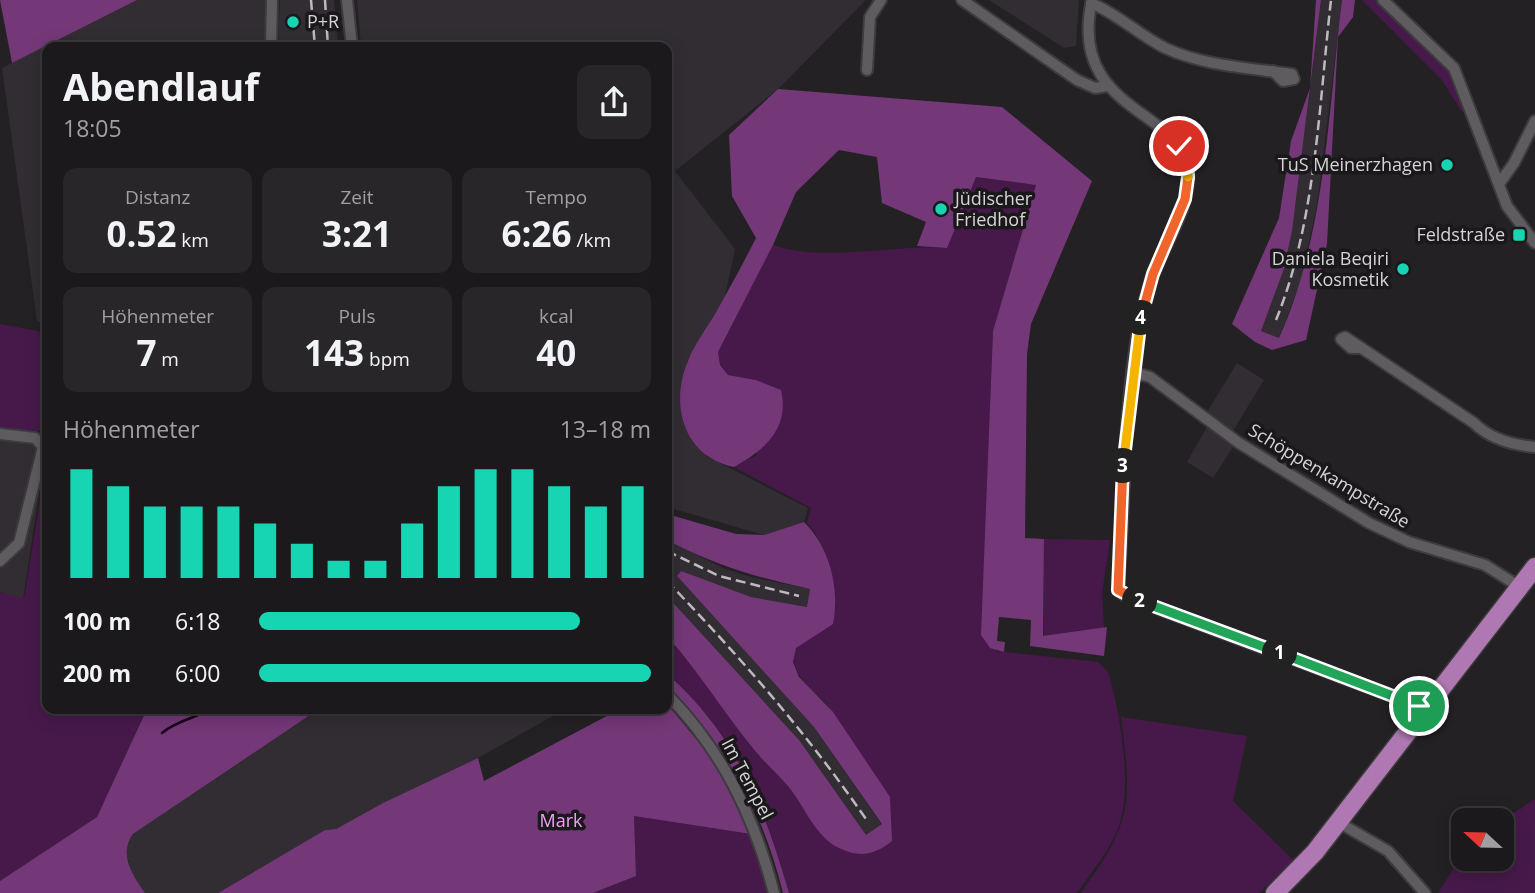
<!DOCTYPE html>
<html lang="de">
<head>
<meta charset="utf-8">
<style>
	:root { --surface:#1b191b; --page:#282628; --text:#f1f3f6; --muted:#a0a0a3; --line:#39383a; --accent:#17d5b2 }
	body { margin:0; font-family:"Open Sans",sans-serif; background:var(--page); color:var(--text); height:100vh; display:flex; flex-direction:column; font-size:26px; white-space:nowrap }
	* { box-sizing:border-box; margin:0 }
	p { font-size:23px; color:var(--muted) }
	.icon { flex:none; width:38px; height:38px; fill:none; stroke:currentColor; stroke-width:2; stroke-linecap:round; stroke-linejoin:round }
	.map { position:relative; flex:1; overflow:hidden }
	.drawer { position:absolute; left:42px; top:42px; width:630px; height:672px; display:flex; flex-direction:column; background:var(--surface); border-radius:14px; box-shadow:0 4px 18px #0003,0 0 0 2px var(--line) }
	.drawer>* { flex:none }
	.needle { width:46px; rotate:292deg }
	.fabs { position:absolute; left:1451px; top:808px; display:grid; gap:14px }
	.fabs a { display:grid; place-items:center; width:63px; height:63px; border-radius:14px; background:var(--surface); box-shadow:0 4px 18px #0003,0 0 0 2px var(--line); font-size:35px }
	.pin { position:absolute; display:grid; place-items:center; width:60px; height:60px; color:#fff; margin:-30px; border:4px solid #fff; border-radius:50%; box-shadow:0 2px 7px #0007 }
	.km { position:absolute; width:35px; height:35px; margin:-18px; border-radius:50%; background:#222; color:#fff; font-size:19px; line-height:35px; text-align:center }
	.round { display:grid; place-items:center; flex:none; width:74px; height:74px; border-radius:14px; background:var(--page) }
	.headline { display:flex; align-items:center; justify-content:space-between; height:119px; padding:0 21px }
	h1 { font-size:38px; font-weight:700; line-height:52px }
	.figures { display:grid; grid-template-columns:repeat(3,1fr); gap:10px; height:119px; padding:7px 21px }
	.figures div { display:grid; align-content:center; border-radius:14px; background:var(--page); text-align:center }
	.figures b { font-size:35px; font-weight:700 }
	.figures small { font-size:19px; font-weight:400 }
	.figures p { font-size:19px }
	.chart { height:196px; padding:14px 21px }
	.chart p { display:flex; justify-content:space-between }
	.chart svg { width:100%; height:126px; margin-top:7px; stroke:var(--accent); stroke-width:6 }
	ul { padding:0 21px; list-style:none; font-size:23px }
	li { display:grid; grid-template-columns:112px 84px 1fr; align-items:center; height:52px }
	li i { height:18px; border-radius:9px; background:var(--accent) }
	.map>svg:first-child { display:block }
	.built { fill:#322c33 }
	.green { fill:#47194a }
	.forest { fill:#743878 }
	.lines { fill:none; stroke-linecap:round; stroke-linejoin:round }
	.stream { stroke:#19001b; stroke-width:2.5 }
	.minor-casing { stroke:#3d3b3d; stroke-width:14 }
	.primary-casing { stroke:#3d3b3d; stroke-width:21 }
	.minor { stroke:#5f5c5f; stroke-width:10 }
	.primary { stroke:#af78b2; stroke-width:18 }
	.rail { stroke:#bcbabc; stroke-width:2.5; stroke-dasharray:10 5; stroke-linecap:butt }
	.split-1-casing { stroke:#fff; stroke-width:14 }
	.split-2-casing { stroke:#fff; stroke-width:14 }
	.split-3-casing { stroke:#fff; stroke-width:14 }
	.split-4-casing { stroke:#fff; stroke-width:14 }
	.split-5-casing { stroke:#fff; stroke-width:14 }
	.split-6-casing { stroke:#fff; stroke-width:14 }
	.split-1 { stroke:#22a559; stroke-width:9 }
	.split-2 { stroke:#22a559; stroke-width:9 }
	.split-3 { stroke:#f0652b; stroke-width:9 }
	.split-4 { stroke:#f5b400; stroke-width:9 }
	.split-5 { stroke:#f0652b; stroke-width:9 }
	.split-6 { stroke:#f5b400; stroke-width:9 }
	.poi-dot { fill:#17d5b2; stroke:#1a181a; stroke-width:2.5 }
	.labels { text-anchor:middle; stroke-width:7; stroke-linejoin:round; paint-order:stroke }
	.poi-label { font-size:18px; fill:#d6d4d6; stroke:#1a181a; text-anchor:end }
	.street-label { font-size:18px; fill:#d6d4d6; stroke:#1a181a }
	.park-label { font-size:18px; fill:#f49ff8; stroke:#1a181a }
</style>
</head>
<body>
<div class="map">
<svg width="1535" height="893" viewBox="0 0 1535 893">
	<rect width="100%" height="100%" fill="#242124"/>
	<path class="built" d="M 137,0 L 267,0 L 265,47 L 47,47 L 47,326 L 37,321 L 2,68 Z
		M 280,0 L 334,0 L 338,47 L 278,47 Z
		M 357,0 L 866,0 L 778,89 L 675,171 L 735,249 L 725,296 L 687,362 L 706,456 L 808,508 L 804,522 L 764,535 L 667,507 L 667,47 L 361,47 Z
		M 989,0 L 1079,0 L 1076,46 L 1064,48 Z
		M 1321,0 L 1342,0 L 1318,198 L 1302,278 L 1279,338 L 1261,331 L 1284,269 L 1292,231 Z
		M 1237,363 L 1264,380 L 1233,431 L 1213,417 L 1207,427 L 1233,447 L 1213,478 L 1187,462 L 1213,417 L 1207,412 Z
		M 0,439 L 47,441 L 23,600 L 0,592 Z
		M 667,540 L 723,568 L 751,577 L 810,589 L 808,607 L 751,597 L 677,576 L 814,727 L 882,825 L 866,836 L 799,740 L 667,596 Z
		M 319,709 L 562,711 L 478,758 L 383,803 L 336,829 L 325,830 L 218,893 L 145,893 L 132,873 L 126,854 L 127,843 L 133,834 Z"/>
	<path class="green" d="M 1362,0 L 1376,0 L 1442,60 L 1451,70 L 1467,106 L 1462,112 L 1442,80 Z
		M 976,177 L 1036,185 L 993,331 L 990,401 L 996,651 L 1090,661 L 1098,662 L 1108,672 C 1120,712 1132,782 1120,823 C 1112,849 1092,871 1077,893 L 789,893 C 764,807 737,734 667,674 L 667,637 L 700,674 L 761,758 L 790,787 L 818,829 L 892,841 C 874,801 857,751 834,714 C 819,690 789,681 795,649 L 813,635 L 836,608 L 816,534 L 807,523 L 811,508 L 734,467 L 757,455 L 756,380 L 728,375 L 720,365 L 718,352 L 773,245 C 824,263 893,244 947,248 Z
		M 0,324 L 38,331 L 47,340 L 47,431 L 0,429 Z
		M 47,457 L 47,709 L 147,709 L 97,817 L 0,881 L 0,592 L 24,599 Z
		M 1044,539 L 1110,540 L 1102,593 L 1105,644 L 1044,646 Z
		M 1121,717 L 1247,736 L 1233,801 L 1293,860 L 1259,893 L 1081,893 C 1133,821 1132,804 1121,717 Z
		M 1535,799 L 1535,893 L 1438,893 L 1463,854 L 1463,859 L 1502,859 L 1502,821 L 1484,821 L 1486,818 L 1506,818 Z
		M 634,816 L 751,834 L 769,893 L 593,893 L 636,876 Z"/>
	<path class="forest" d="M 0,0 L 137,0 L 12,63 Z
		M 1316,0 L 1321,0 L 1292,231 L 1284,269 L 1261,331 L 1279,338 C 1326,234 1328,112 1342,0 L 1355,0 L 1353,17 L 1338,37 L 1327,244 L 1306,340 L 1272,350 L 1255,342 L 1232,324 L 1279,218 L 1291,141 L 1310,88 Z
		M 778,89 L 1002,107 L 1092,181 L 1031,324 L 1027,354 L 1025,538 L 1044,539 L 1043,636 L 1107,627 L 1104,656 L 1030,646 L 1031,620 L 999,617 L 997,641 L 1005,642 L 1004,652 L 990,648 L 981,635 L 993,331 L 1036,185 L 976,177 L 947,248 L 917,246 L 926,222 L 882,203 L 877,157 L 839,150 L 796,192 L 773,245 L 718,352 L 720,365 L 728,375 L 756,380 L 781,390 C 790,428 765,450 734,467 C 684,457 669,405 688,361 C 694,345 706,329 715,314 C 729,289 743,264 756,238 L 732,196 L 729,135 Z
		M 667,514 L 736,534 L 764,535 L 804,522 C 830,548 840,588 833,624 L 796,648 L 793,662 L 799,677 L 833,712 L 890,797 L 892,841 C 875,855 859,858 839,848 C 815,837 804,805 788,786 C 780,777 771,768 762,759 C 728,720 702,675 667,636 L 667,596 L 799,740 L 866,835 L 882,824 L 814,727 L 677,576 L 681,571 L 751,597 L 807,607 L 810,589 C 756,577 716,566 667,540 Z
		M 667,674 C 736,734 764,807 789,893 L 783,893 C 763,811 726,745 667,685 Z
		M 667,704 L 717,764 L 751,834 L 634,816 L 636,876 L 593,893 L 218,893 L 325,830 L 336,829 L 383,803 L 478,758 L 484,781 L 620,709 L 667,709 Z
		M 147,709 L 319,709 L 133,834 C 118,854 133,876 145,893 L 0,893 L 0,881 L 97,817 Z"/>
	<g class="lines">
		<path class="stream" d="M 162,733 C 176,721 195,718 212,709"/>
		<g class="minor-casing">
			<path id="minor" d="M 347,0 L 352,47
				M 962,0 L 1077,80 L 1095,88 L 1108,86
				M 1092,0 C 1067,111 1182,110 1188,168 C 1192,205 1166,241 1153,273 C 1147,290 1143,307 1139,325 C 1123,413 1125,501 1118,590 L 1127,597 L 1426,709
				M 1383,0 L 1454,68 L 1507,206 L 1535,243
				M 1091,3 C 1118,14 1139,35 1165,48 C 1204,66 1249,68 1292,74 L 1294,79 L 1283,81 L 1273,71
				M 271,47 L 272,0
				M 867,70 L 870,17 L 881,0
				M 1499,184 L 1514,163 L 1535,121
				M 1361,348 L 1351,348 L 1341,339 L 1345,337 L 1474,423 C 1490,439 1513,445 1535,447
				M 1132,372 L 1150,377 L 1239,443 L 1369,523 L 1409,542 L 1485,565 L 1520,587
				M 0,434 L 35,438 L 43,447 L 19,543 L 0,561
				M 667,694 C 723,752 754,816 774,893
				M 1338,822 L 1388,851 L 1425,893"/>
		</g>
		<g class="primary-casing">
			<path id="primary" d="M 1275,893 L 1315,852 L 1535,567"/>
		</g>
		<use href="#minor" class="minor"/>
		<use href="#primary" class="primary"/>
		<path class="rail" d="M 311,0 L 315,47
			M 325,0 L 328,47
			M 1276,320 C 1316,222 1319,104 1331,0
			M 667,551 L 719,576 L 799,596
			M 667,581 C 741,658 807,733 868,822"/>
	</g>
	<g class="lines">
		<g class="split-1-casing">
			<path id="split-1" d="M 1280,653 L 1419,706"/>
		</g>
		<g class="split-2-casing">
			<path id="split-2" d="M 1140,601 L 1280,653"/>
		</g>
		<g class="split-3-casing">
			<path id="split-3" d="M 1123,466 L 1118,590 L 1140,601"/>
		</g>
		<g class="split-4-casing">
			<path id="split-4" d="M 1123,466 L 1141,318"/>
		</g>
		<g class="split-5-casing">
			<path id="split-5" d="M 1141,318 L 1153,274 L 1185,199 L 1188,177"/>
		</g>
		<g class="split-6-casing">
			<path id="split-6" d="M 1179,146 L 1187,160 L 1188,177"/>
		</g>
		<use href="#split-1" class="split-1"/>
		<use href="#split-2" class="split-2"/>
		<use href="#split-3" class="split-3"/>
		<use href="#split-4" class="split-4"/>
		<use href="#split-5" class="split-5"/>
		<use href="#split-6" class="split-6"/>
	</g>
	<g class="poi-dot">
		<circle cx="293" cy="22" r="7"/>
		<circle cx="1447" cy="165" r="7"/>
		<circle cx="941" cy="209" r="7"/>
		<rect x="1512" y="228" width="14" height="14" rx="3.5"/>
		<circle cx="1403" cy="269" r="7"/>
	</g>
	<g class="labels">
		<g class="poi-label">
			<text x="307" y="28" text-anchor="start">P+R</text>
			<text x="1433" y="171">TuS Meinerzhagen</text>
			<text x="955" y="205" text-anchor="start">Jüdischer<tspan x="955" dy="21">Friedhof</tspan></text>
			<text x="1505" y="241">Feldstraße</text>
			<text x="1389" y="265">Daniela Beqiri<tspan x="1389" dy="21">Kosmetik</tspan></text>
		</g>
		<g class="street-label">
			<text transform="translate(1329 476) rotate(31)" y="6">Schöppenkampstraße</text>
			<text transform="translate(747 779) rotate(62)" y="6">Im Tempel</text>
		</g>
		<g class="park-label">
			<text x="561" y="827">Mark</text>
		</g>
	</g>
</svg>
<div class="fabs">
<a><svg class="needle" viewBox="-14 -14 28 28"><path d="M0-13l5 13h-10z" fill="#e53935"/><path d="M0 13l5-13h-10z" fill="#a0a0a3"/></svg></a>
</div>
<div class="pin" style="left:1419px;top:706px;background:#1e9e55"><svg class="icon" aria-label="arrive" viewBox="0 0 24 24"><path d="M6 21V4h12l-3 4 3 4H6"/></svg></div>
<div class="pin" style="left:1179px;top:146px;background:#d93025"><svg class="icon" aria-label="check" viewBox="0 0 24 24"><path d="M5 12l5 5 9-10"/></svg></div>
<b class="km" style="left:1280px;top:653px">1</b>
<b class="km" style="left:1140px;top:601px">2</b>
<b class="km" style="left:1123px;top:466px">3</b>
<b class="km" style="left:1141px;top:318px">4</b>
<section class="drawer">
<div class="headline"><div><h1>Abendlauf</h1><p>18:05</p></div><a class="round"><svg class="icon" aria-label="share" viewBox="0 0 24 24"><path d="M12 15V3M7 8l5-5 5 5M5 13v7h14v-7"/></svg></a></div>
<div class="figures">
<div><p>Distanz</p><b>0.52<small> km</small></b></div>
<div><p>Zeit</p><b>3:21</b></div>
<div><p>Tempo</p><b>6:26<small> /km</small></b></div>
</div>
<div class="figures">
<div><p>Höhenmeter</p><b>7<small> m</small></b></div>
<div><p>Puls</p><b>143<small> bpm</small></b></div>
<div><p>kcal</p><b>40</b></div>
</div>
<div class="chart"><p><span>Höhenmeter</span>13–18 m</p>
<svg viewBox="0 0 160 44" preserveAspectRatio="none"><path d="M5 44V6M15 44V12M25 44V19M35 44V19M45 44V19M55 44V25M65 44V32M75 44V38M85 44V38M95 44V25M105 44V12M115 44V6M125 44V6M135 44V12M145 44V19M155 44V12"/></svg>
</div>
<ul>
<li><b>100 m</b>6:18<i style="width:82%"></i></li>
<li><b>200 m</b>6:00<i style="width:100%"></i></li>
</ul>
</section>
</div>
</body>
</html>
